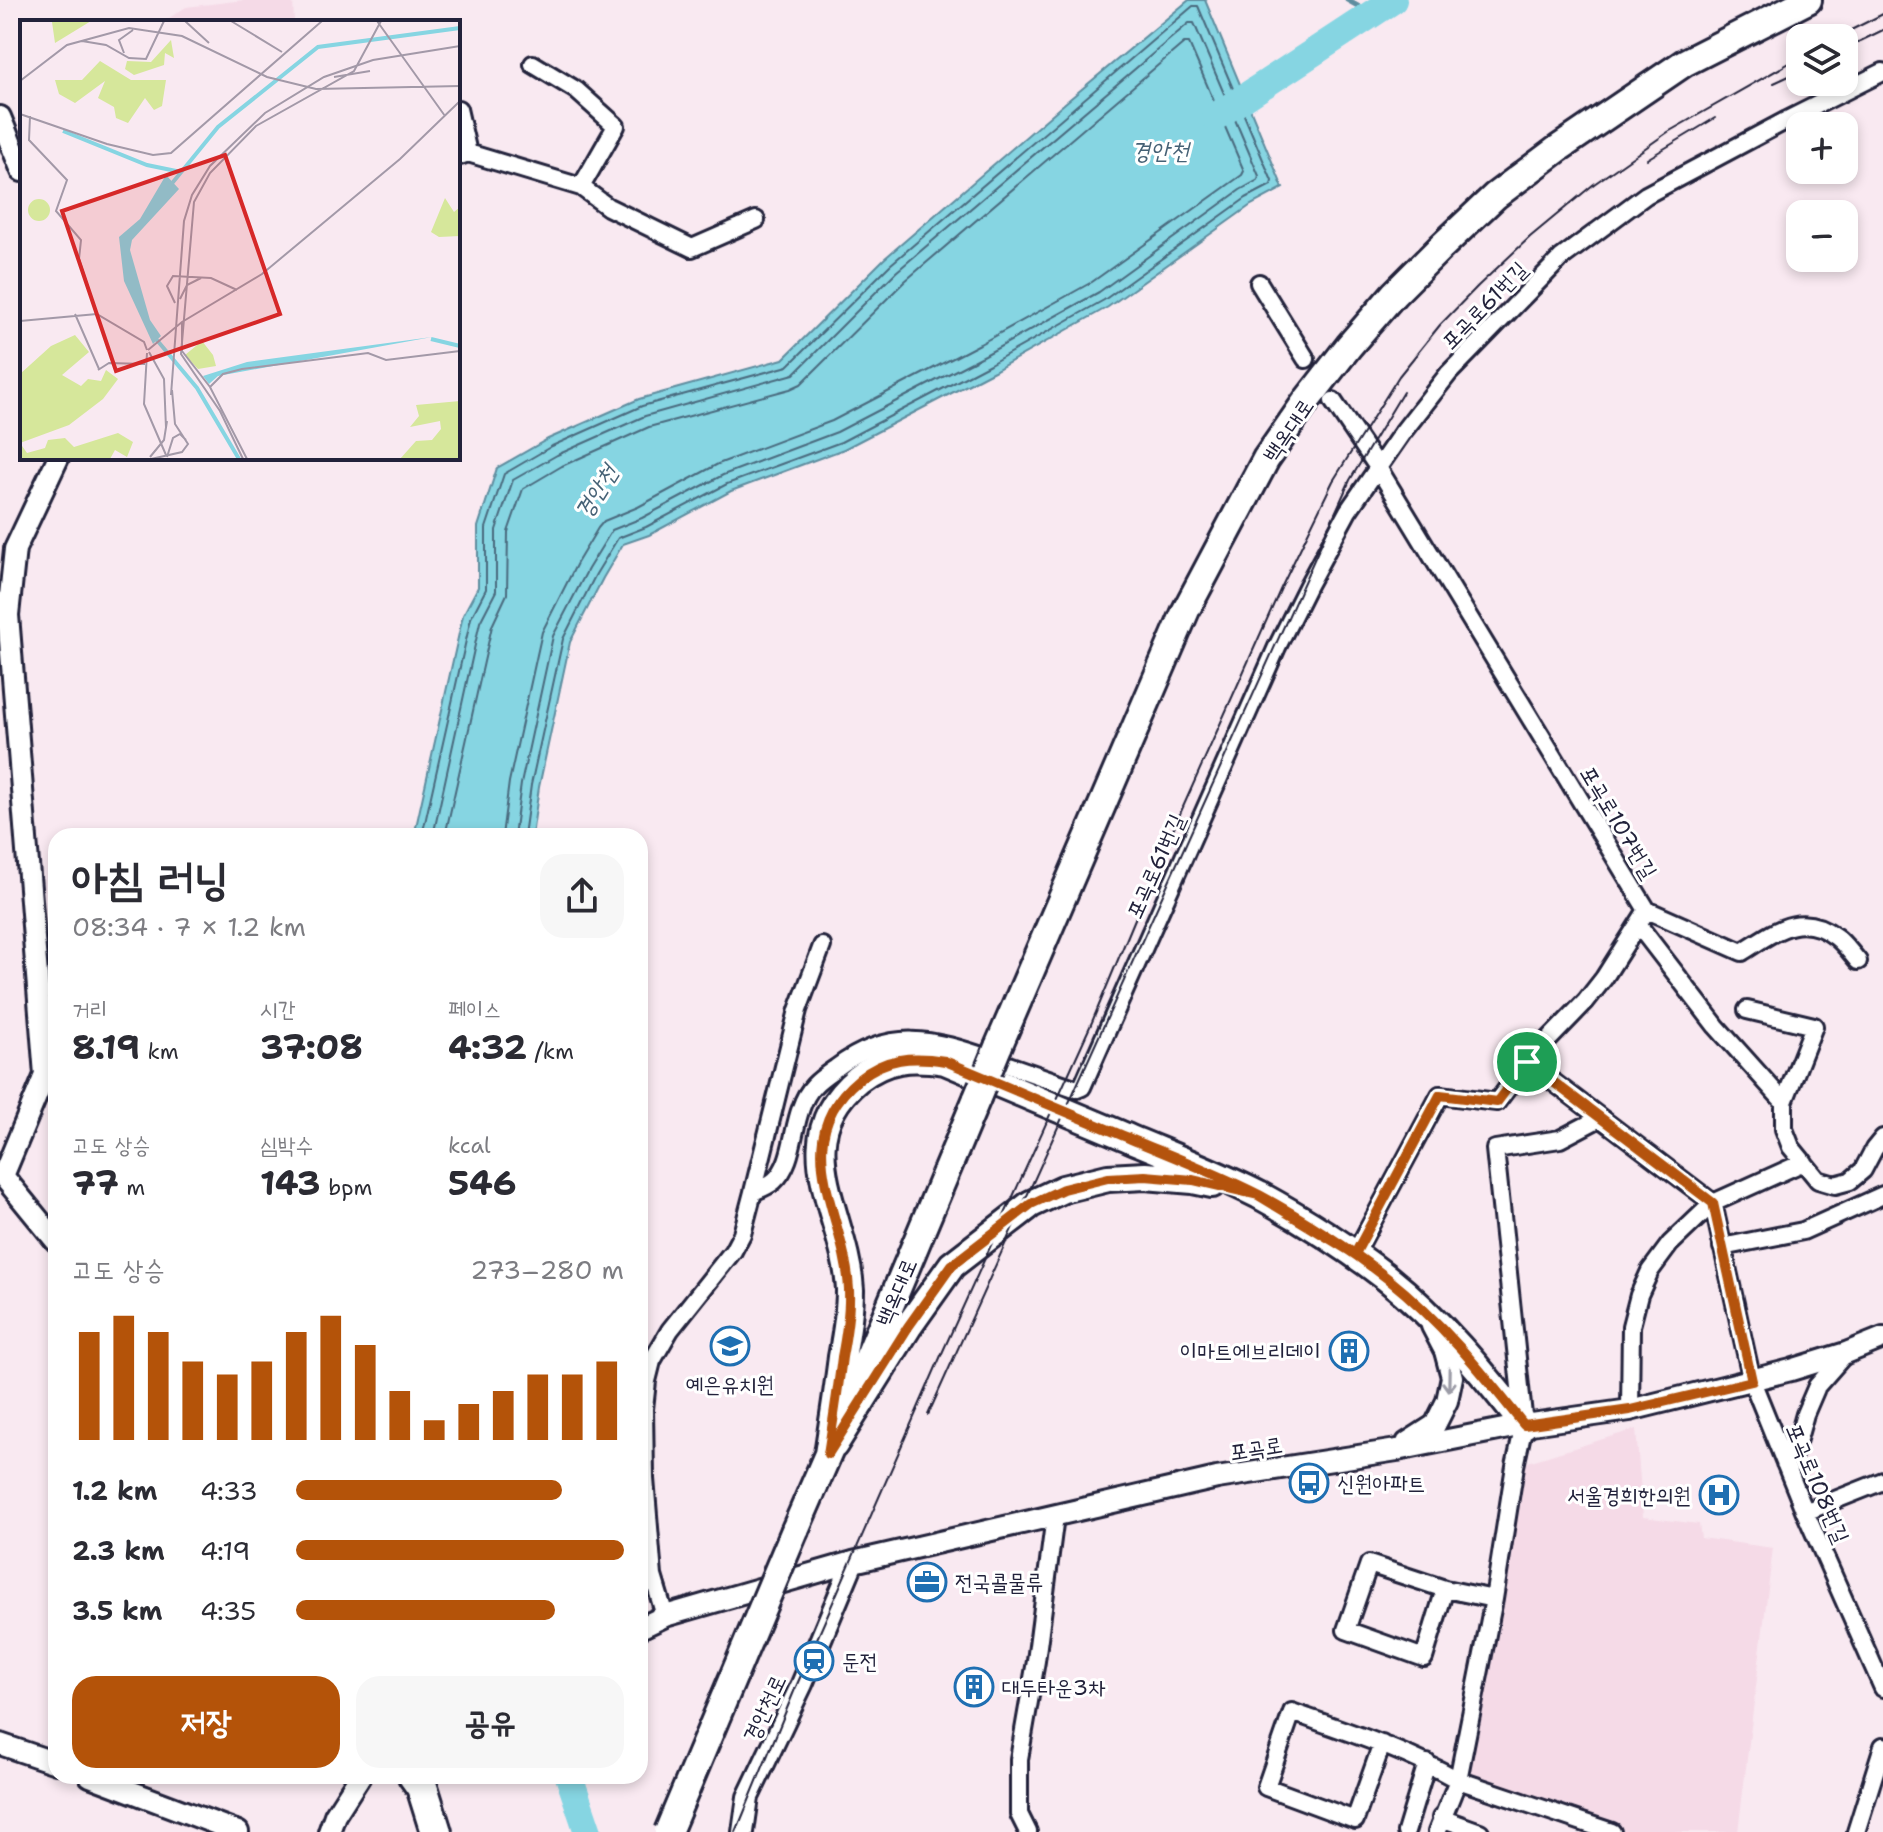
<!DOCTYPE html>
<html lang="ko">
<head>
<meta charset="utf-8">
<style>
	:root { --surface:#fff; --page:#f7f7f7; --text:#2b2b33; --muted:#7c7c81; --accent:#b45309 }
	body { margin:0; font-family:"Shantell Sans","Poor Story",sans-serif; background:var(--page); color:var(--text); height:100vh; display:flex; flex-direction:column; font-size:30px; white-space:nowrap }
	* { box-sizing:border-box; margin:0 }
	p { font-size:26px; color:var(--muted) }
	.icon { flex:none; width:44px; height:44px; fill:none; stroke:currentColor; stroke-width:2; stroke-linecap:round; stroke-linejoin:round }
	.map { position:relative; flex:1; overflow:hidden }
	.sheet { position:absolute; left:48px; top:828px; width:600px; height:956px; display:flex; flex-direction:column; background:var(--surface); border-radius:24px; box-shadow:0 4px 12px #0003 }
	.sheet>* { flex:none }
	.controls { position:absolute; left:1786px; top:24px; display:grid; gap:16px }
	.controls a { display:grid; place-items:center; width:72px; height:72px; border-radius:16px; background:var(--surface); box-shadow:0 4px 12px #0003; font-size:40px }
	.pin { position:absolute; display:grid; place-items:center; width:68px; height:68px; color:#fff; margin:-34px; border:4px solid #fff; border-radius:50%; box-shadow:0 2px 8px #0007 }
	.round { display:grid; place-items:center; flex:none; width:84px; height:84px; border-radius:24px; background:var(--page) }
	.overview { display:flex; align-items:center; justify-content:space-between; height:136px; padding:0 24px }
	h1 { font-size:44px; font-weight:700; line-height:60px }
	.metrics { display:grid; grid-template-columns:repeat(3,1fr); gap:12px; height:136px; padding:8px 24px }
	.metrics div { display:grid; align-content:center }
	.metrics b { font-size:34px; font-weight:700 }
	.metrics small { font-size:22px; font-weight:400 }
	.metrics p { font-size:22px }
	.chart { height:224px; padding:16px 24px }
	.chart p { display:flex; justify-content:space-between }
	.chart svg { width:100%; height:144px; margin-top:8px; stroke:var(--accent); stroke-width:6 }
	.cta { display:flex; gap:16px; margin-top:auto; padding:16px 24px }
	.cta a { flex:1; height:92px; border-radius:24px; background:var(--accent); color:#fff; font-size:32px; font-weight:700; line-height:92px; text-align:center }
	.cta a+a { background:var(--page); color:var(--text) }
	ul { padding:0 24px; list-style:none; font-size:26px }
	li { display:grid; grid-template-columns:128px 96px 1fr; align-items:center; height:60px }
	li i { height:20px; border-radius:10px; background:var(--accent) }
	.map>svg:first-child { display:block }
	.built { fill:#f5dae7 }
	.water { fill:#86d5e2; stroke:#5e8d9f; stroke-width:2 }
	.lines { fill:none; stroke-linecap:round; stroke-linejoin:round }
	.shore { stroke:#4a6a7e; stroke-width:2 }
	.stream { stroke:#5e8d9f; stroke-width:5 }
	.river { stroke:#86d5e2; stroke-width:28 }
	.minor-casing { stroke:#22223b; stroke-width:22 }
	.tertiary-casing { stroke:#22223b; stroke-width:26 }
	.primary-casing { stroke:#22223b; stroke-width:32 }
	.motorway-casing { stroke:#22223b; stroke-width:36 }
	.minor { stroke:#fff; stroke-width:16 }
	.tertiary { stroke:#fff; stroke-width:20 }
	.primary { stroke:#fff; stroke-width:26 }
	.motorway { stroke:#fff; stroke-width:30 }
	.tram { stroke:#22223b; stroke-width:2 }
	.primary-bridge-casing { stroke:#22223b; stroke-width:32; stroke-linecap:butt }
	.primary-bridge { stroke:#fff; stroke-width:26 }
	.oneway { stroke:#9c9ca7 }
	.route-casing { stroke:#fff; stroke-width:16 }
	.route { stroke:#b45309; stroke-width:10 }
	.labels { text-anchor:middle; stroke-width:6; stroke-linejoin:round; paint-order:stroke }
	.street-label { font-size:22px; fill:#22223b; stroke:#fff }
	.poi-label { font-size:22px; fill:#22223b; stroke:#fff; text-anchor:start }
	.water-label { font-size:24px; font-style:italic; fill:#456175; stroke:#fff }
	.inset-river { fill:none; stroke:#86d5e2; stroke-width:4 }
	.inset-road { fill:none; stroke:#a399a8; stroke-width:2 }
	.view { fill:#d62828; fill-opacity:0.15; stroke:#d62828; stroke-width:4 }
	.inset-edge { fill:none; stroke:#22223b; stroke-width:4 }
</style>
</head>
<body>
<div class="map">
<svg width="1883" height="1832" viewBox="0 0 1883 1832">
	<rect width="100%" height="100%" fill="#f9e9f1"/>
	<filter id="ink" filterUnits="userSpaceOnUse"><feTurbulence type="fractalNoise" baseFrequency=".0125" numOctaves="2"/><feDisplacementMap in="SourceGraphic" scale="16" xChannelSelector="R" yChannelSelector="G"/><feConvolveMatrix kernelMatrix="1 2 1 2 8 2 1 2 1" color-interpolation-filters="sRGB"/></filter>
	<g filter="url(#ink)">
		<path class="built" d="M 244,0 L 293,0 L 294,22 L 163,22 L 186,7 Z
			M 1636,1429 L 1643,1517 L 1699,1524 L 1701,1538 L 1773,1548 L 1738,1832 L 1612,1832 L 1458,1780 L 1515,1466 Z"/>
		<path class="water" d="M 1189,0 L 1205,0 L 1283,188 L 1251,205 L 1108,307 L 994,371 L 844,449 L 731,491 L 649,535 L 623,544 L 603,578 L 570,642 L 539,787 L 532,836 L 414,836 L 463,615 L 478,587 L 478,527 L 497,468 L 548,439 L 639,399 L 783,359 L 884,259 L 1065,103 Z"/>
		<g class="lines">
			<path class="shore" d="M 422,836 L 471,618 L 486,589 L 486,528 L 504,474 L 552,446 L 642,406 L 788,366 L 890,265 L 1193,6 L 1198,6 L 1272,181 L 1271,185 L 1246,198 L 1104,300 L 990,364 L 841,442 L 727,484 L 646,527 L 618,538 L 596,574 L 563,639 L 531,785 L 524,836
				M 433,836 L 480,622 L 496,591 L 496,530 L 513,480 L 557,455 L 645,416 L 794,374 L 896,272 L 1189,23 L 1194,23 L 1259,176 L 1258,180 L 1240,190 L 1099,292 L 985,355 L 837,432 L 723,475 L 642,518 L 612,530 L 588,569 L 553,636 L 521,784 L 514,836
				M 445,836 L 492,626 L 507,594 L 508,532 L 523,489 L 562,466 L 649,427 L 790,389 L 801,384 L 905,281 L 1184,43 L 1189,43 L 1244,171 L 1242,175 L 1092,282 L 980,344 L 832,421 L 718,464 L 638,507 L 604,521 L 598,528 L 577,563 L 542,632 L 509,782 L 502,836"/>
			<path class="stream" d="M 1347,0 L 1372,14"/>
			<path class="river" d="M 1215,117 L 1393,0
				M 569,1776 L 588,1832"/>
			<g class="minor-casing">
				<path id="minor" d="M 533,64 L 576,90 L 616,126 L 581,187
					M 458,109 L 468,153 L 460,156
					M 468,153 L 581,187 L 608,207 L 692,248 L 756,220
					M 1259,283 L 1306,359
					M 1333,401 L 1377,466 L 1647,910 L 1604,978 L 1586,1001 L 1527,1062 L 1713,1203 L 1752,1381 L 1805,1512 L 1883,1688
					M 1647,910 L 1742,952 C 1773,933 1800,909 1836,937 C 1844,943 1851,953 1858,961
					M 1639,926 L 1716,1026 L 1784,1102
					M 1747,1010 L 1814,1026 L 1784,1102 L 1784,1129 L 1791,1147 L 1818,1180 L 1835,1185 L 1850,1181 L 1863,1170 L 1874,1149 L 1883,1138
					M 1600,1118 L 1560,1139 L 1495,1149 L 1524,1425 L 1515,1466 L 1494,1599 L 1458,1780 L 1612,1832
					M 753,1192 L 798,1010 L 822,946
					M 1722,1247 L 1803,1231 L 1883,1195
					M 1355,1254 L 1440,1095 L 1497,1102 L 1527,1062
					M 1630,1410 L 1631,1326 L 1639,1295 L 1650,1271 L 1670,1244 L 1713,1203 L 1804,1162
					M 1785,1463 L 1794,1453 L 1805,1414 L 1817,1386 L 1846,1353
					M 1805,1512 L 1883,1481
					M 1445,1589 L 1424,1658 L 1346,1630 L 1369,1564 L 1445,1589 L 1494,1599
					M 665,1616 L 653,1576 L 645,1479 L 644,1409 L 647,1381 L 652,1361 L 670,1330 L 733,1251 L 742,1234 L 753,1192 C 760,1189 768,1186 774,1181 C 793,1164 792,1131 801,1108 C 808,1087 819,1080 836,1068 C 891,1027 932,1039 991,1059 C 1020,1069 1049,1079 1077,1089 L 1082,1087 L 1277,647 L 1308,585 L 1348,511 L 1402,433 L 1449,373 L 1561,258 L 1646,195 L 1787,120 L 1883,72
					M 1382,1744 L 1355,1820 L 1266,1787 L 1292,1712 C 1348,1732 1405,1750 1458,1780 L 1437,1832
					M 1441,1818 L 1480,1832
					M 1028,1832 L 1019,1814 L 1019,1759 L 1036,1661 L 1055,1516
					M 1406,1832 L 1427,1763
					M 1856,1832 L 1883,1746"/>
			</g>
			<g class="tertiary-casing">
				<path id="tertiary" d="M 0,117 L 22,171
					M 56,1241 L 3,1176 L 45,1075 L 8,615 L 15,549 L 58,458
					M 1407,1443 L 1435,1425 L 1447,1401 L 1452,1377 L 1445,1351 L 1432,1326
					M 640,1628 L 665,1616 L 853,1562 L 1217,1478 L 1397,1450 L 1524,1425 L 1630,1410 L 1791,1370 L 1846,1353 L 1883,1338
					M 0,1744 L 56,1763
					M 90,1776 L 238,1832
					M 329,1832 L 335,1815 L 360,1776
					M 743,1832 L 748,1797 L 802,1684 L 853,1562"/>
			</g>
			<g class="primary-casing">
				<path id="primary" d="M 998,1047 L 1186,610 L 1266,459 L 1307,400 L 1349,346 L 1394,294 L 1440,248 L 1495,196 L 1559,148 L 1684,63 L 1808,0
					M 856,1387 L 977,1098
					M 834,1445 L 908,1327 L 952,1265 L 1031,1204 L 1063,1189 L 1108,1178 L 1145,1176 L 1193,1180 L 1212,1184
					M 828,1454 C 833,1422 838,1390 842,1357 C 846,1336 850,1312 850,1290 C 846,1214 783,1141 858,1079 C 886,1057 911,1056 945,1061 C 1003,1085 1061,1110 1119,1134 C 1166,1154 1214,1172 1259,1195 C 1303,1219 1347,1247 1387,1278 C 1440,1320 1482,1372 1524,1425
					M 795,1530 L 835,1438"/>
			</g>
			<g class="motorway-casing">
				<path id="motorway" d="M 414,1776 L 422,1787 L 436,1832"/>
			</g>
			<use href="#minor" class="minor"/>
			<use href="#tertiary" class="tertiary"/>
			<use href="#primary" class="primary"/>
			<use href="#motorway" class="motorway"/>
			<path class="tram" d="M 1835,38 L 1883,14
				M 1844,49 L 1883,30
				M 1774,83 L 1800,71
				M 1647,159 L 1715,118
				M 928,1415 L 1350,480 L 1403,392
				M 736,1832 L 795,1689 L 943,1351 L 1092,1022 L 1162,854 L 1281,588 L 1333,481 L 1399,376 L 1440,325 L 1478,286 L 1530,237 L 1594,184 L 1668,132 L 1800,57"/>
			<g class="primary-bridge-casing">
				<path id="primary-bridge" d="M 977,1098 L 998,1047
					M 668,1832 L 795,1530"/>
			</g>
			<use href="#primary-bridge" class="primary-bridge"/>
		</g>
		<defs><path id="oneway-shaft" d="M-6 0H5M1.5-3L5.5 0L1.5 3" fill="none" stroke-width="1.6" stroke-linecap="round" stroke-linejoin="round" transform="scale(2)"/></defs>
		<use class="oneway" href="#oneway-shaft" transform="translate(1449 1380) rotate(91)"/>
	</g>
	<g class="lines" filter="url(#ink)">
		<g class="route-casing">
			<path id="route" d="M 1527,1062 L 1497,1102 L 1440,1095 L 1355,1254 L 1258,1195 L 1193,1180 L 1145,1176 L 1108,1178 L 1063,1189 L 1031,1204 L 952,1265 L 908,1327 L 828,1454 C 833,1422 838,1390 842,1357 C 846,1336 850,1312 849,1290 C 846,1214 784,1141 859,1079 C 886,1057 912,1056 945,1061 C 1003,1085 1061,1110 1119,1134 C 1166,1154 1214,1172 1259,1195 C 1303,1219 1347,1247 1387,1278 C 1440,1320 1482,1372 1524,1425 L 1630,1410 L 1752,1381 L 1713,1203 L 1527,1062"/>
		</g>
		<use href="#route" class="route"/>
	</g>
	<defs>
		<g id="school-ring" transform="scale(2)"><circle r="9.5" fill="#fff" stroke="#1f6fb2" stroke-width="1.5"/><path d="M0-5L7-2L0 1L-7-2ZM-4 1L0 2.5L4 1V4Q0 6-4 4Z" fill="#1f6fb2"/></g>
		<g id="building-ring" transform="scale(2)"><circle r="9.5" fill="#fff" stroke="#1f6fb2" stroke-width="1.5"/><path d="M-4-6H4V6H1V3H-1V6H-4ZM-2.5-4.3h1.7v1.8h-1.7ZM.8-4.3h1.7v1.8H.8ZM-2.5-1h1.7V.8h-1.7ZM.8-1h1.7V.8H.8Z" fill="#1f6fb2"/></g>
		<g id="bus-ring" transform="scale(2)"><circle r="9.5" fill="#fff" stroke="#1f6fb2" stroke-width="1.5"/><path d="M-5-6H5V4H4V6H2V4H-2V6H-4V4H-5ZM-3.5-4V0h7V-4ZM-3.5 1.2v1.5H-2V1.2ZM2 1.2v1.5H3.5V1.2Z" fill="#1f6fb2"/></g>
		<g id="hospital-ring" transform="scale(2)"><circle r="9.5" fill="#fff" stroke="#1f6fb2" stroke-width="1.5"/><path d="M-5-5h3v3.5h4V-5h3V5h-3V1.5h-4V5h-3Z" fill="#1f6fb2"/></g>
		<g id="office-ring" transform="scale(2)"><circle r="9.5" fill="#fff" stroke="#1f6fb2" stroke-width="1.5"/><path d="M-6-3h4V-5.5h4V-3h4V5H-6ZM-1-4.5V-3h2v-1.5ZM-6 0V1H6V0Z" fill="#1f6fb2"/></g>
		<g id="station-ring" transform="scale(2)"><circle r="9.5" fill="#fff" stroke="#1f6fb2" stroke-width="1.5"/><path d="M-3-6H3Q5-6 5-4V2Q5 4 3 4L4.5 6H3L1.5 4h-3L-3 6H-4.5L-3 4Q-5 4-5 2V-4Q-5-6-3-6ZM-3.5-4v3h7v-3ZM-3.5 1v1.5H-2V1ZM2 1v1.5H3.5V1Z" fill="#1f6fb2"/></g>
	</defs>
	<g fill-rule="evenodd">
		<use href="#school-ring" x="730" y="1346"/>
		<use href="#building-ring" x="1349" y="1351"/>
		<use href="#bus-ring" x="1309" y="1483"/>
		<use href="#hospital-ring" x="1719" y="1495"/>
		<use href="#office-ring" x="927" y="1582"/>
		<use href="#station-ring" x="814" y="1661"/>
		<use href="#building-ring" x="974" y="1687"/>
	</g>
	<g class="labels">
		<g class="street-label">
			<text transform="translate(1484 305) rotate(-46)" y="8">포곡로61번길</text>
			<text transform="translate(1288 430) rotate(-56)" y="8">백옥대로</text>
			<text transform="translate(1619 822) rotate(59)" y="8">포곡로107번길</text>
			<text transform="translate(1155 866) rotate(-66)" y="8">포곡로61번길</text>
			<text transform="translate(896 1292) rotate(-67)" y="8">백옥대로</text>
			<text transform="translate(1256 1448) rotate(-9)" y="8">포곡로</text>
			<text transform="translate(1818 1483) rotate(67)" y="8">포곡로108번길</text>
			<text transform="translate(764 1708) rotate(-65)" y="8">경안천로</text>
		</g>
		<g class="poi-label">
			<text x="1321" y="1359" text-anchor="end">이마트에브리데이</text>
			<text x="730" y="1392" text-anchor="middle">예은유치원</text>
			<text x="1337" y="1491">신원아파트</text>
			<text x="1691" y="1503" text-anchor="end">서울경희한의원</text>
			<text x="955" y="1590">전국콜물류</text>
			<text x="842" y="1669">둔전</text>
			<text x="1002" y="1695">대두타운3차</text>
		</g>
		<g class="water-label">
			<text x="1160" y="159">경안천</text>
			<text transform="translate(596 492) rotate(-58)" y="8">경안천</text>
		</g>
	</g>
	<g transform="translate(20 20)">
		<rect width="440" height="440" fill="#f9e9f1"/>
		<path d="M 55,1 L 71,1 L 35,23 L 32,2 ZM 151,20 L 154,38 L 145,33 L 144,45 L 114,55 L 105,49 L 107,41 L 131,42 ZM 80,41 L 111,60 L 146,60 L 142,86 L 134,90 L 125,78 L 108,103 L 96,98 L 94,87 L 78,78 L 85,61 L 55,83 L 39,74 L 35,60 L 62,60 ZM 425,178 L 434,192 L 440,187 L 440,216 L 419,217 L 411,212 ZM8 190a11 11 0 1 1 22 0a11 11 0 1 1-22 0ZM 55,315 L 69,332 L 42,355 L 61,366 L 68,359 L 81,361 L 86,350 L 98,359 L 83,379 L 49,405 L 0,423 L 7,433 L 25,428 L 28,420 L 45,418 L 54,427 L 98,413 L 113,422 L 107,437 L 95,430 L 90,439 L 0,439 L 0,354 L 31,326 ZM 182,321 L 193,335 L 196,346 L 178,349 L 165,335 ZM 440,381 L 440,439 L 380,439 L 396,421 L 412,420 L 421,409 L 420,401 L 390,407 L 399,396 L 396,385 Z" fill="#d6e79b"/>
		<path d="M 146,155 L 159,169 L 112,220 L 110,230 L 130,300 L 141,316 L 133,324 L 104,261 L 99,217 L 120,199 ZM 412,317 L 198,356 L 189,364 L 183,356 L 227,342 Z" fill="#86d5e2"/>
		<path class="inset-river" d="M 43,111 L 127,145 L 161,152M 149,167 L 198,107 L 298,27 L 440,8M 136,319 L 177,368 L 219,439M 411,319 L 440,326"/>
		<path class="inset-road" d="M 165,1 L 189,23M 211,1 L 262,32M 357,1 L 425,96M 62,21 L 86,25 L 109,38 L 126,39 L 144,1M 104,33 L 99,20 L 113,10M 314,57 L 350,51M 0,61 L 47,25 L 109,8 L 162,16 L 247,57 L 296,69 L 440,66M 0,94 L 87,124 L 133,135 L 151,133 L 302,1M 10,96 L 9,120 L 47,160 L 36,191 L 61,220 L 59,239 L 77,294 L 124,322 L 127,330M 160,279 L 167,265 L 181,258M 155,283 L 147,266 L 153,256 L 191,258 L 217,270M 55,294 L 79,349M 0,301 L 77,294M 162,303 L 162,331 L 190,367 L 227,439M 128,330 L 162,302 L 242,254 L 380,139 L 440,81M 129,332 L 144,359 L 146,408M 127,333 L 124,384 L 146,435M 78,350 L 89,343 L 125,344M 190,367 L 203,354 L 222,349 L 348,333 L 366,340 L 440,331M 151,375 L 164,201 L 172,175 L 190,146 L 245,93 L 304,57 L 353,40 L 440,26M 130,437 L 144,420 L 147,401M 147,437 L 153,418 L 160,414 L 166,420M 131,439 L 162,432 L 168,424 L 155,404 L 152,370M 223,439 L 200,391 L 161,334 L 174,182 L 190,153 L 236,106 L 334,51 L 361,1"/>
		<path class="view" d="M 205,135 L 260,294 L 96,351 L 42,191 Z"/>
		<rect width="440" height="440" class="inset-edge"/>
	</g>
</svg>
<div class="controls">
<a><svg class="icon" aria-label="layers" viewBox="0 0 24 24"><path d="M12 4l9 5-9 5-9-5zM3 14l9 5 9-5"/></svg></a>
<a>+</a>
<a>−</a>
</div>
<div class="pin" style="left:1527px;top:1062px;background:#1e9e55"><svg class="icon" aria-label="arrive" viewBox="0 0 24 24"><path d="M6 21V4h12l-3 4 3 4H6"/></svg></div>
<section class="sheet">
<div class="overview"><div><h1>아침 러닝</h1><p>08:34 · 7 × 1.2 km</p></div><a class="round"><svg class="icon" aria-label="share" viewBox="0 0 24 24"><path d="M12 15V3M7 8l5-5 5 5M5 13v7h14v-7"/></svg></a></div>
<div class="metrics">
<div><p>거리</p><b>8.19<small> km</small></b></div>
<div><p>시간</p><b>37:08</b></div>
<div><p>페이스</p><b>4:32<small> /km</small></b></div>
</div>
<div class="metrics">
<div><p>고도 상승</p><b>77<small> m</small></b></div>
<div><p>심박수</p><b>143<small> bpm</small></b></div>
<div><p>kcal</p><b>546</b></div>
</div>
<div class="chart"><p><span>고도 상승</span>273–280 m</p>
<svg viewBox="0 0 160 44" preserveAspectRatio="none"><path d="M5 44V11M15 44V6M25 44V11M35 44V20M45 44V24M55 44V20M65 44V11M75 44V6M85 44V15M95 44V29M105 44V38M115 44V33M125 44V29M135 44V24M145 44V24M155 44V20"/></svg>
</div>
<ul>
<li><b>1.2 km</b>4:33<i style="width:81%"></i></li>
<li><b>2.3 km</b>4:19<i style="width:100%"></i></li>
<li><b>3.5 km</b>4:35<i style="width:79%"></i></li>
</ul>
<div class="cta"><a>저장</a><a>공유</a></div>
</section>
</div>
</body>
</html>
